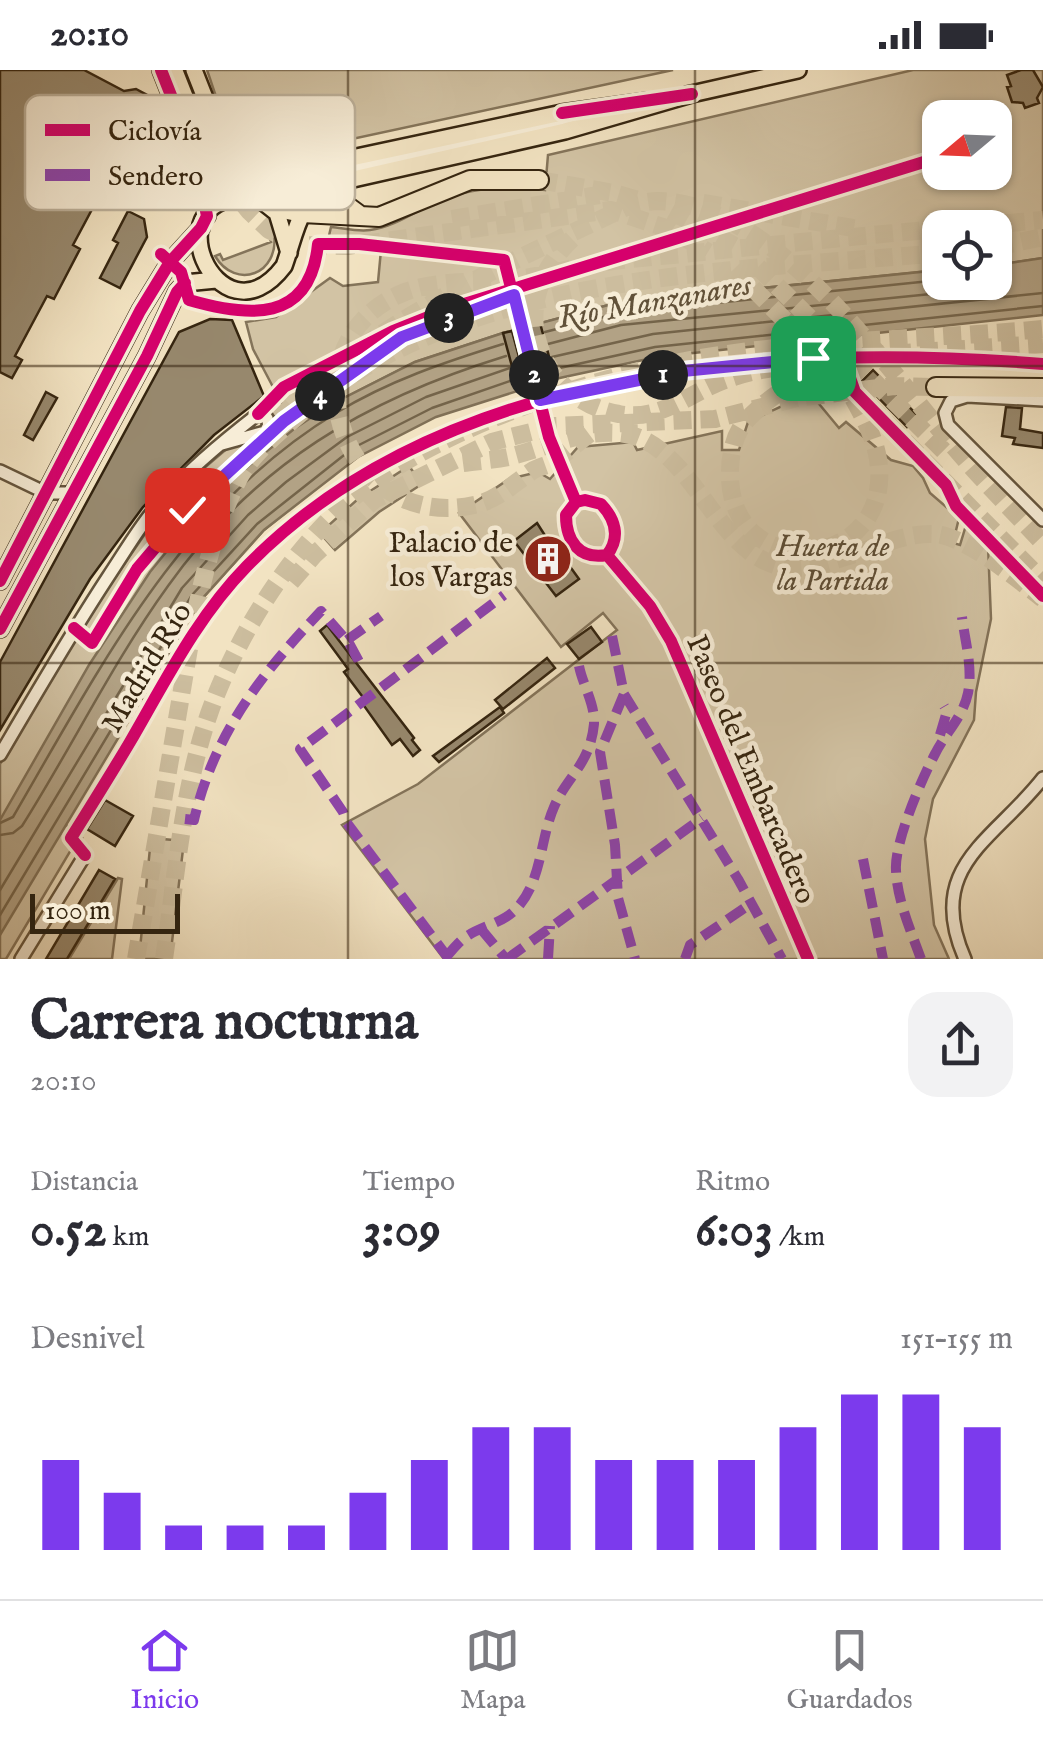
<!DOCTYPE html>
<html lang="es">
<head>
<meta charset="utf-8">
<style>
	:root { --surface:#fff; --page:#f2f2f3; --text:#2b2b33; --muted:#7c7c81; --line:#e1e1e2; --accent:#7c3aed }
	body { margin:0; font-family:"IM FELL English",serif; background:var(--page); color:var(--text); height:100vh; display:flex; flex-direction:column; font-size:38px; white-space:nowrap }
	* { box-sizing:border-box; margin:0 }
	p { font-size:32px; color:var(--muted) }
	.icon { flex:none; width:55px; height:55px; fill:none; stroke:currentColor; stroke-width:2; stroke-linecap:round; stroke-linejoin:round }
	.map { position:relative; height:889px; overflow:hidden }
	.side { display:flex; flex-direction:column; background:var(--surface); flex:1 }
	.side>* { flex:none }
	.needle { width:65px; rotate:251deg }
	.buttons { position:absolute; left:922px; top:30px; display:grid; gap:20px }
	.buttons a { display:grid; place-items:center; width:90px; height:90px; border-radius:20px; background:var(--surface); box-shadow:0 2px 8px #0004; font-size:50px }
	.scale { position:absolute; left:30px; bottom:25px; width:150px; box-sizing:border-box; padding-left:10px; border:5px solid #352510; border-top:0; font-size:28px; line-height:35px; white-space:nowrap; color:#352510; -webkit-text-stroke:8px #f7edd7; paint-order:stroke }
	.pin { position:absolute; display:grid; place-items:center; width:85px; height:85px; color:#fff; margin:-42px; border-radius:20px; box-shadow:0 5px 15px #0006 }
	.km { position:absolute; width:50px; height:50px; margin:-25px; border-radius:50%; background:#222; color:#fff; font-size:28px; line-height:50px; text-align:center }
	.round { display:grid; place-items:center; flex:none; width:105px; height:105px; border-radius:30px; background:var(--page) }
	.headline { display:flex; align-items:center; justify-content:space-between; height:170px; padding:0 30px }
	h1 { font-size:55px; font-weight:700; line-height:75px }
	.figures { display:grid; grid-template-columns:repeat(3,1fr); gap:15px; height:170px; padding:10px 30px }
	.figures div { display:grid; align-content:center }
	.figures b { font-size:50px; font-weight:700 }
	.figures small { font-size:28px; font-weight:400 }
	.figures p { font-size:28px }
	.chart { height:280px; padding:20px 30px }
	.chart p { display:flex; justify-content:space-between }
	.chart svg { width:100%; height:180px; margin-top:10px; stroke:var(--accent); stroke-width:6 }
	.status { display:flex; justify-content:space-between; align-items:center; height:70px; padding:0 50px; background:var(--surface); direction:ltr }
	.status svg { height:28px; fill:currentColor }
	.tabs { display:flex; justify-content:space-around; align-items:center; height:140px; border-top:2px solid var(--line); background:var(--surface); font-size:28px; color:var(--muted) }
	.tabs a { display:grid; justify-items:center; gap:5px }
	.tabs .current { color:var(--accent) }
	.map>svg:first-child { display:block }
	.green { fill:#d2c3a4; stroke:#84745a; stroke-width:2.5; fill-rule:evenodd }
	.water { fill:#b2a285; stroke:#807056; stroke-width:2.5 }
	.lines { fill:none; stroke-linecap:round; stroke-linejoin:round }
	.shore { stroke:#74644a; stroke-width:2.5 }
	.building { fill:#97886d; stroke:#352510; stroke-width:2.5 }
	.minor-tunnel { stroke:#ccbd9e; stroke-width:11; stroke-dasharray:11 5.5; stroke-linecap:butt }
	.highway-tunnel { stroke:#ccbd9e; stroke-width:18; stroke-dasharray:18 9; stroke-linecap:butt }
	.minor-casing { stroke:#64543c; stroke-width:16 }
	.major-casing { stroke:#352510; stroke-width:20 }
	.highway-casing { stroke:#352510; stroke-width:22 }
	.minor { stroke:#f7edd7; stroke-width:11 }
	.major { stroke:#f2e3c2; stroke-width:15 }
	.highway { stroke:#f2e3c2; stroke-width:18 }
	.quiet { stroke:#8e44ad; stroke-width:10; stroke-dasharray:20 10; stroke-linecap:butt }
	.cycleway-casing { stroke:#f7edd7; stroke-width:19 }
	.cycleway { stroke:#d6006c; stroke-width:12 }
	.route-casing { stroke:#fff; stroke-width:20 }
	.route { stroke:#7c3aed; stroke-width:12 }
	.grid { fill:none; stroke:#352510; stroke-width:2.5; stroke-opacity:0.55 }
	.labels { text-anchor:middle; stroke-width:9; stroke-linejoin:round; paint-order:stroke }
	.poi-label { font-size:30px; fill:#352510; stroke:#f7edd7; text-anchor:end }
	.park-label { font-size:30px; font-style:italic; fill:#5c4c35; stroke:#f7edd7 }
	.street-label { font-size:30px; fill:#352510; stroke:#f7edd7 }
	.water-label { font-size:32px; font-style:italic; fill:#615139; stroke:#f7edd7 }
	.key { fill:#f7edd7; stroke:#bdb19b; stroke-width:2.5 }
	.key-label { font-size:28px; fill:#352510 }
</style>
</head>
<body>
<div class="status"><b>20:10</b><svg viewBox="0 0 49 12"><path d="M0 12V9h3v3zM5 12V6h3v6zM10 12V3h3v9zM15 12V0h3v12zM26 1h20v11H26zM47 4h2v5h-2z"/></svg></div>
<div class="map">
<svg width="1043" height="889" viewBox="0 0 1043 889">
	<rect width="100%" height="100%" fill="#f2e3c2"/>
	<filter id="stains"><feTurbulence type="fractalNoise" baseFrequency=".002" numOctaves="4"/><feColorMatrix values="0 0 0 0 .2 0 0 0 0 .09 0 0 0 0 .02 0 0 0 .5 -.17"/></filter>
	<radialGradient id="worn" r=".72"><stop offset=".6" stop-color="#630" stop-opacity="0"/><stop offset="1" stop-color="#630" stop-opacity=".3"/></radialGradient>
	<path class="green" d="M 207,0 L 673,0 L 273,86 C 227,77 221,39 207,0 Z
		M 913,0 L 1043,0 L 1043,188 L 995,195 L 995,158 L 940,158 L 940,200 L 616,233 L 503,263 L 415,292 L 330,335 L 295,358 L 322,413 L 264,460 L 201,530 L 65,754 L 82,768 L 75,773 L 6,889 L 0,889 L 0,694 L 74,567 L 158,445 L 182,417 L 230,376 L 253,372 L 283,336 L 253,279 L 246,252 L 276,247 L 330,208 L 343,216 L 378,212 L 381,180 L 328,170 L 331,157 C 343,158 358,162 370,160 C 394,157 414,142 436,132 C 471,117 507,115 545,120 L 548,85 ZM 940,48 L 995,48 L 995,102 L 940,102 Z
		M 274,163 C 280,204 236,221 215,186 L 220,184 L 223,190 L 271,172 L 269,165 Z
		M 810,323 L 839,358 L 846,352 L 891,390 L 913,396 L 923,408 L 930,423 L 959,448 L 953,473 L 960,475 L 967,452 L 988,475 L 991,549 L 976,622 L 974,650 L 933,729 L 925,769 L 934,855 L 949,889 L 444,889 L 342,755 L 418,714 L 617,560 L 603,543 L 561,577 L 459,443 L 509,409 L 538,402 L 550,409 L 578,377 L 633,372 L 637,380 L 722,361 L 722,380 L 739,380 L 748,352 Z
		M 409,396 L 422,414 L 379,442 L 335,480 L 320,463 L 358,429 Z
		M 151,768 L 184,771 L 170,889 L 139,889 Z
		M 118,808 L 122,809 L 112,889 L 69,889 Z"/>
	<path class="water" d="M 1043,188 L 1043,245 L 657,287 L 555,309 L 436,347 L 358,387 L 264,460 L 201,530 L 0,865 L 0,750 L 89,595 L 150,502 L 192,450 L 224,416 L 294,359 L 330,335 L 415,292 L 503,263 L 616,233 L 940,200 L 940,212 L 995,212 L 995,195 Z"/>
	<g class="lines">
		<path class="shore" d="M 545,262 L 619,243 L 940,210
			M 548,274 L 621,255 L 941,223 L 958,212
			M 552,287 L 653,264 L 1043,223
			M 555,299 L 655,277 L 1043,236
			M 0,753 L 13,747 C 101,596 181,437 336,343 C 388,311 445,292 503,274
			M 0,765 L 13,763 L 22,756 C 72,677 113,592 168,516 C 255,394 366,329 506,286
			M 0,820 L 182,518 L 248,445 L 286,412 L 347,367 L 426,327 L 510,298
			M 0,845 L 192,525 L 257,454 L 353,378 L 432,338 L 513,310"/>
	</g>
	<path class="building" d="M 0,0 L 84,0 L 124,21 L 136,19 L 147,25 L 151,35 L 146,46 L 138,51 L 115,96 L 122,100 L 112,119 L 105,115 L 73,175 L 80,179 L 54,229 L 47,226 L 15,286 L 22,290 L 12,308 L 0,302 Z
		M 1021,0 L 1033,0 L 1043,17 L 1037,28 L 1039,33 L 1025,38 L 1023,33 L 1012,32 L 1007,17 L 1011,16 L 1007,5 Z
		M 128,141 L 144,149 L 147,167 L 120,218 L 100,208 L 118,173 L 113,170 Z
		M 210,249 L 232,250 L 264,326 L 214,365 L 143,437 L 90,509 L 0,660 L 0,592 L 179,262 Z
		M 540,253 L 555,309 L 545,312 L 530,256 Z
		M 512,261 L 527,317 L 518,319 L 503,263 Z
		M 873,300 L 918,346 L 907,357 L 862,311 Z
		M 46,322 L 57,328 L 33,370 L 24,365 Z
		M 1006,337 L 1022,338 L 1020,359 L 1043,363 L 1043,378 L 1013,374 L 1015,368 L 1002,366 Z
		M 537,453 L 560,489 L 563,487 L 579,509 L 556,526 L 514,471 Z
		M 327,555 L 414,668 L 412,670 L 420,680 L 413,686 L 400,669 L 392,675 L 362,633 L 365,630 L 344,602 L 348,599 L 320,561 Z
		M 591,557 L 602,572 L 579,589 L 567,574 Z
		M 547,588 L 555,598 L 503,639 L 495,630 Z
		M 500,637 L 504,643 L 439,692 L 433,686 Z
		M 105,730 L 133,746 L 115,776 L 87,759 Z
		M 99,800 L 115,809 L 67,889 L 46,889 Z"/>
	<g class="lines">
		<path class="minor-tunnel" d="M 186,0 C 204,48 217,112 278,113
			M 296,111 L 351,99"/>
		<path class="highway-tunnel" d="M 234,99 L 255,133
			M 539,110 L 614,123 L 641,131
			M 226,112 L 249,141 L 269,160 L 299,175 L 348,176 L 611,140 L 672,160 L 708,182
			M 703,133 L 859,159
			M 671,141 L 740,179
			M 452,149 L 599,125
			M 953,158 L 1043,150
			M 572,169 C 545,194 529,228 536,265 C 545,306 577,337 619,344 C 660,352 689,323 725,310 C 757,298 789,296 822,291 C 895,282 970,279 1043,274
			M 995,177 L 1043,167
			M 758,197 L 949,386
			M 734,199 L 1043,511
			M 824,291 C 799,310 766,328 745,352 C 734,365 730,385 730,402 C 727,516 896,503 878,389 C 874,364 860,341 848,319
			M 279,349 C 377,246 502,198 628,136 C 637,134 648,131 658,131 C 777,134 885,296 955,378 C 983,411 1014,442 1043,473
			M 589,364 C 577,373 565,384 553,392 C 546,396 538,397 532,401 C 513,414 498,430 474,435 C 339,464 280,271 405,222 C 443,208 485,214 525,208 C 550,204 575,197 600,193 C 639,187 681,185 721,180 C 794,173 867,165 940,159
			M 463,393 C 478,391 494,390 508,387 C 546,378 579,360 619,363 C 690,369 712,478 778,496 C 801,502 824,494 845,487 C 873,479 903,463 933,464 C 963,464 1019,510 1043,529
			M 291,512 L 315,484 L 374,430 L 492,372 L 554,356 L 715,349 L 797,328 L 894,316 L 936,317
			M 136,889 C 150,807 164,725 178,643 C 192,563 202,484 238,410 C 250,386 279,362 300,344 C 463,201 733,202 940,183
			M 164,889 C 176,808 182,722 209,644 C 235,569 289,482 349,431 C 429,363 572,314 674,293 C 794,269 921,270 1043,259"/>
		<g class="minor-casing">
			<path id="minor" d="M 351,99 L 591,47
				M 513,225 L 549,367 L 576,432
				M 1043,330 L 967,326 L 951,331 L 945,343 L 948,355 L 1043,450
				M 0,401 L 46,423 L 72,423
				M 585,430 L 601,434 C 615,449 621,467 607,485 C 579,490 566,471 566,445 L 576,432 Z
				M 607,485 L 650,536 L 671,571 L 808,889
				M 0,685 C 35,625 70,565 108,507 C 126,480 143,450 166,426 C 192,396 227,368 258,344 L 267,348 L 269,355 L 265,362 L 222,374
				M 21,889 L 85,785
				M 965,889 C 924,796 994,771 1043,708"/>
		</g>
		<g class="major-casing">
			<path id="major" d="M 161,0 L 195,86 L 207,146
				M 194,0 L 218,61 L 233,83 L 249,98 L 258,128
				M 687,25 L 798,0
				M 258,128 L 282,109 L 347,89 L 562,43 L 649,31
				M 289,183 L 277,143 L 258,128 C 145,115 218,283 284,196 C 295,166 299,129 331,114 L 565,61 L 692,24
				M 0,511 L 140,241 L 170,192 L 201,158
				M 0,559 L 147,286 L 177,222 L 185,213 L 216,210"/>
		</g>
		<g class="highway-casing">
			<path id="highway" d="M 173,0 L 205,81 L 226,112
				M 341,112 L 339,130 L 358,144
				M 273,137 L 302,143 L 379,147 L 470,110 L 539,110
				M 936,317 L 1043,318"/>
		</g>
		<use href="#minor" class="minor"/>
		<use href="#major" class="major"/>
		<use href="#highway" class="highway"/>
		<path class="quiet" d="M 612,566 L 624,624 L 600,682 L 615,775 L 618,828 L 635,889
			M 347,570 L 381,546
			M 624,624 L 738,809 L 782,889
			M 940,665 L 947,641 L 944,636
			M 185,749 L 194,750 C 214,664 261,604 321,541 L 349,573 L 363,599
			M 863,789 L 883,889
			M 481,859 L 506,889
			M 447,886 C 452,880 457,874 463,869 C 479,856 503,854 517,838 C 542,811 540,769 554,737 C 567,706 590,695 594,654 C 595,633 583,616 579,596
			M 449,889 L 347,753 L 343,742 L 300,679 L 504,525
			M 507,889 L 702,748
			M 548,889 L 550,856
			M 685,889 L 690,875 L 752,833
			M 921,889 C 911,861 897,830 896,800 C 894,773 922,708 935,684 C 946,662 963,647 968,623 C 973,597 965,572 962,547"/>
		<g class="cycleway-casing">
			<path id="cycleway" d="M 562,43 L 692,24
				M 161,184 L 181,202 L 189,230 C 248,247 310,254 318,174 L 359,174 L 504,190 L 549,367 L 576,432
				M 843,288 L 855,322 L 946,415 L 956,436 L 1043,526
				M 258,344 L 284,317 L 393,261 L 448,239 L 940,87
				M 585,430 L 601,434 C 615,449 621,467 607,485 C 579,490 566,471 566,445 L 576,432 Z
				M 607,485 L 650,536 L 671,571 L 808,889
				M 0,511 L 140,241 L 170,192 L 201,158 L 207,146 L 195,86 L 161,0
				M 74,558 L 92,573 L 137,499 L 187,440 L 284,351 L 393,273
				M 0,559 L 147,286 L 177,222 L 185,213
				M 85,785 L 71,768 C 91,736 111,704 130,672 C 166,610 197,547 247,496 C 443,295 779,272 1043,294"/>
		</g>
		<use href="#cycleway" class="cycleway"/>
	</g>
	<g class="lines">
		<g class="route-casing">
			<path id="route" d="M 187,440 L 284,351 L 402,267 L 514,225 L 540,330 L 683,301 L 813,288"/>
		</g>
		<use href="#route" class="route"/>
	</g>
	<path class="grid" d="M 348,0 L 348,889M 695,0 L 695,889M 0,296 L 1043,296M 0,593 L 1043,593"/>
	<defs>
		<g id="building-disc" transform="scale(2.5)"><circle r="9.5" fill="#8f2418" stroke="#f7edd7"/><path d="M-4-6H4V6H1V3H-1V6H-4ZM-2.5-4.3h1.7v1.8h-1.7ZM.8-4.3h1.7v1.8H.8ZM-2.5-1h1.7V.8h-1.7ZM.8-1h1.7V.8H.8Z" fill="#fff"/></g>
	</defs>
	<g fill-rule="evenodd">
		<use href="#building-disc" x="548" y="489"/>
	</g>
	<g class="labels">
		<g class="poi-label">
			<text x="513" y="482">Palacio de<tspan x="513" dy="34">los Vargas</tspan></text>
		</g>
		<g class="park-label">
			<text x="833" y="486">Huerta de<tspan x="833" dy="34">la Partida</tspan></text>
		</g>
		<g class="street-label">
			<text transform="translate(146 597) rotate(-59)" y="10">Madrid Río</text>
			<text transform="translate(752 699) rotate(67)" y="10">Paseo del Embarcadero</text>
		</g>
		<g class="water-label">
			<text transform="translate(654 230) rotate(-10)" y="11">Río Manzanares</text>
		</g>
	</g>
	<rect x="25" y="25" width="330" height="115" rx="15" class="key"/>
	<rect x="45" y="54" width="45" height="12" fill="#d6006c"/>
	<rect x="45" y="99" width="45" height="12" fill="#8e44ad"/>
	<g class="key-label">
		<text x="108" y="70">Ciclovía</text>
		<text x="108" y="115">Sendero</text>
	</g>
	<rect width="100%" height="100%" filter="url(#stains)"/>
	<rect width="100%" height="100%" fill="url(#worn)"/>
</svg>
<div class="buttons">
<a><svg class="needle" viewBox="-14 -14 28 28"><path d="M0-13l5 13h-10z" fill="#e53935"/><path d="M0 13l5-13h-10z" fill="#7c7c81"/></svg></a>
<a><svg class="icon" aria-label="locate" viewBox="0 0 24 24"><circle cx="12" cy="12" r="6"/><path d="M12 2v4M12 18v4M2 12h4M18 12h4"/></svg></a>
</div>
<div class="scale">100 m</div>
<div class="pin" style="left:813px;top:288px;background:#1e9e55"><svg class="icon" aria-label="arrive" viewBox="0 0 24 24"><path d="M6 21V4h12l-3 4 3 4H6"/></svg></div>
<div class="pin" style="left:187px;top:440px;background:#d93025"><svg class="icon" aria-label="check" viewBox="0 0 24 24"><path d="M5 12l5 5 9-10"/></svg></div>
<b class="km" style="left:663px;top:305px">1</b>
<b class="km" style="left:534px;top:305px">2</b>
<b class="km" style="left:449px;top:248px">3</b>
<b class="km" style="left:320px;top:326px">4</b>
</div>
<section class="side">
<div class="headline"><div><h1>Carrera nocturna</h1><p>20:10</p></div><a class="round"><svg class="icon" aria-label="share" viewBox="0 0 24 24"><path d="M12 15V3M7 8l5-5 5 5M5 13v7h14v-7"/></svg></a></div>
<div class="figures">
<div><p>Distancia</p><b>0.52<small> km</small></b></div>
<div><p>Tiempo</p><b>3:09</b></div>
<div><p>Ritmo</p><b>6:03<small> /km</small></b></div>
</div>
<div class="chart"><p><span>Desnivel</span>151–155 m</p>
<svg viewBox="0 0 160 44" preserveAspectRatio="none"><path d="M5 44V22M15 44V30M25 44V38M35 44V38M45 44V38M55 44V30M65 44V22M75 44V14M85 44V14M95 44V22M105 44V22M115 44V22M125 44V14M135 44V6M145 44V6M155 44V14"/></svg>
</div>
</section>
<nav class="tabs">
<a class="current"><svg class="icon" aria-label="home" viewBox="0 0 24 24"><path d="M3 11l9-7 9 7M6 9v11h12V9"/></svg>Inicio</a>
<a><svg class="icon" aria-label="map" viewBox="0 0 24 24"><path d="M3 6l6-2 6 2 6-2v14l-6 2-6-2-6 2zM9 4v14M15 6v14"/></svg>Mapa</a>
<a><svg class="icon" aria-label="saved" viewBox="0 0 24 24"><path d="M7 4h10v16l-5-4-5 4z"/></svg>Guardados</a>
</nav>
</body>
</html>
